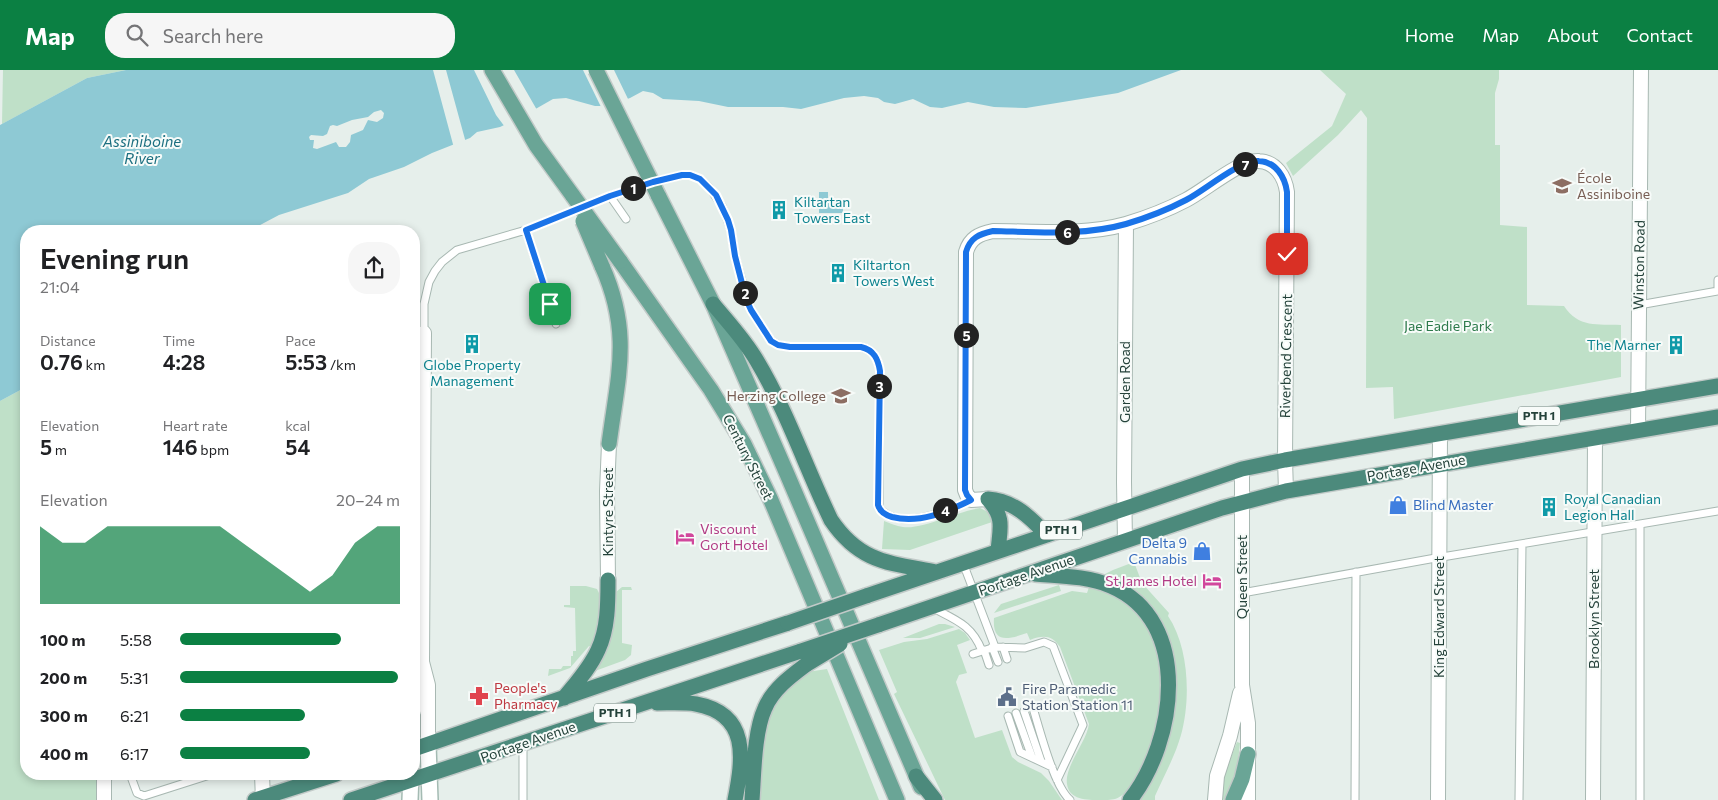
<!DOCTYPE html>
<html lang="en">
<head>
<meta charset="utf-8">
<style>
	:root { --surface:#fff; --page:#f6f6f6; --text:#202124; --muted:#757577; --accent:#0b8043 }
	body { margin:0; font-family:Commissioner,sans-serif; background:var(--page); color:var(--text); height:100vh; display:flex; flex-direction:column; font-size:19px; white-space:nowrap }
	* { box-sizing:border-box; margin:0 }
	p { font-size:16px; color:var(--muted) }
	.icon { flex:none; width:28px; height:28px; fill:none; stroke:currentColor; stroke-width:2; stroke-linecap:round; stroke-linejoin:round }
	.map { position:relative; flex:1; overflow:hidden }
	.panel { position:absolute; left:20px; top:155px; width:400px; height:555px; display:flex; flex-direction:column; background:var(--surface); border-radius:20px; box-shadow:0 2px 8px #0003 }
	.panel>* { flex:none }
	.pin { position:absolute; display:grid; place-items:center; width:42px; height:42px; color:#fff; margin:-21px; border-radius:10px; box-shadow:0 2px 8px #0006 }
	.km { position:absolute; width:25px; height:25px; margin:-12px; border-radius:50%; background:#222; color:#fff; font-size:14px; line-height:25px; text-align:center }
	.round { display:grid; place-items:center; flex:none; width:52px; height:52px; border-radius:20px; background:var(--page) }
	.head { display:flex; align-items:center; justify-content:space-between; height:85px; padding:0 20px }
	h1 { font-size:28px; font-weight:600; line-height:38px }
	.stats { display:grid; grid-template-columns:repeat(3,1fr); gap:8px; height:85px; padding:5px 20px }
	.stats div { display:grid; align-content:center }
	.stats b { font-size:21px; font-weight:600 }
	.stats small { font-size:14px; font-weight:400 }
	.stats p { font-size:14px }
	.chart { height:140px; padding:10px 20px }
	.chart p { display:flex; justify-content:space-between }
	.chart svg { width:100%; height:90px; margin-top:5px; fill:var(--accent); opacity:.7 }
	ul { padding:0 20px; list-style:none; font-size:16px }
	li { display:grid; grid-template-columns:80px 60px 1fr; align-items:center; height:38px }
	li i { height:12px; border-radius:6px; background:var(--accent) }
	header { display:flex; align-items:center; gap:30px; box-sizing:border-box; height:70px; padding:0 25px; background:var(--accent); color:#fff }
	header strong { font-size:24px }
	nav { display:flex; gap:28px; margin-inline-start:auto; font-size:18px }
	.search { width:350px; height:45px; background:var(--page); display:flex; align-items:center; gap:12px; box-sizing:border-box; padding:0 18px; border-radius:20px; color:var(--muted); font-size:19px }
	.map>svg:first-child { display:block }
	.green { fill:#bfe0c8 }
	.water { fill:#8ec9d4; fill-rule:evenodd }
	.pier { fill:#e6efeb }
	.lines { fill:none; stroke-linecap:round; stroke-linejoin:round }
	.service-casing { stroke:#a8b8b2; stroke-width:9 }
	.minor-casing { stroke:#a8b8b2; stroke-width:16 }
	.secondary-casing { stroke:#a4bbb3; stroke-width:18 }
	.primary-casing { stroke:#c2cac8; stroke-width:18 }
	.trunk-casing { stroke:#c2cac8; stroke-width:18 }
	.service { stroke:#fff; stroke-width:7 }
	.minor { stroke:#fff; stroke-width:14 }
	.secondary { stroke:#fff; stroke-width:15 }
	.primary { stroke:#6aa596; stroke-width:15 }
	.trunk { stroke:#4c8a7c; stroke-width:15 }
	.primary-bridge-casing { stroke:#c2cac8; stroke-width:18; stroke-linecap:butt }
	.trunk-bridge-casing { stroke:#c2cac8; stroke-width:18; stroke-linecap:butt }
	.primary-bridge { stroke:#6aa596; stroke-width:15 }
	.trunk-bridge { stroke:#4c8a7c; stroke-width:15 }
	.route-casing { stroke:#fff; stroke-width:10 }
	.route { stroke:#1a73e8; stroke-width:6 }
	.labels { text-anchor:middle; stroke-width:4; stroke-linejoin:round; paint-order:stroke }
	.shield { fill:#f7fbf9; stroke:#637a73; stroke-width:1 }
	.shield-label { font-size:12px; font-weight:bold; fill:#24423a }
	.education-label { font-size:14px; fill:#785e54; stroke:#f7fbf9; text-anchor:start }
	.culture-label { font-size:14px; fill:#0d838f; stroke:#f7fbf9; text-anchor:start }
	.street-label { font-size:14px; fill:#24423a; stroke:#f7fbf9 }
	.park-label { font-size:14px; fill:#2d7a4b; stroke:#f7fbf9 }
	.shop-label { font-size:14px; fill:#366cbe; stroke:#f7fbf9; text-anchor:start }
	.hotel-label { font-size:14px; fill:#b23c85; stroke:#f7fbf9; text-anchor:start }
	.health-label { font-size:14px; fill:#be3a42; stroke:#f7fbf9; text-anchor:start }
	.service-label { font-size:14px; fill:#4e5e75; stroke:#f7fbf9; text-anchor:start }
	.water-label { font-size:15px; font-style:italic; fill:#1c6f80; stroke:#f7fbf9 }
</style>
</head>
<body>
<header>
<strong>Map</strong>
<div class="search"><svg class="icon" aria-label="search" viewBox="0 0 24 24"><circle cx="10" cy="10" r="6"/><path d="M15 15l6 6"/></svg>Search here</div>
<nav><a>Home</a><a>Map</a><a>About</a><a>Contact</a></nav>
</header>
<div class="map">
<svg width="1718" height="730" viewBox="0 0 1718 730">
	<rect width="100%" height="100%" fill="#e6efeb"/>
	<path class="green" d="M 3,0 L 126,0 L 87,8 L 2,54 Z
		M 1320,0 L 1499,0 L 1499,9 L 1495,23 L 1495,75 L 1500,75 L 1500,155 L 1527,157 L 1527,235 L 1564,236 C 1578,258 1598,254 1621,255 L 1621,307 L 1394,349 L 1393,317 L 1366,318 L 1367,48 L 1361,40 L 1338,65 L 1293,106 L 1286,93 L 1332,56 L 1346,24 Z
		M 26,317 L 26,704 L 97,704 L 96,730 L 0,730 L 0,331 Z
		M 980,438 L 990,443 L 995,451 L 910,480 L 882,479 L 884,451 C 890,453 896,456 903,457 C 921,460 959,441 980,438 Z
		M 1134,492 L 1142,513 L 1169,543 L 1168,546 C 1189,577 1191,629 1181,665 C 1175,686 1164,706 1155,726 L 1155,730 L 1137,730 L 1163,682 L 1170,661 L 1173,641 L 1165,565 L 1101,506 L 1113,500 Z
		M 1059,515 L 1061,521 L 994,543 L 1001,534 Z
		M 570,516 L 586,516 L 597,519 C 607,535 597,560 593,577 L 589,576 L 570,598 L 548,606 L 549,599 L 561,599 L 563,596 L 571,596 L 571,586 L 573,586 L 573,581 L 576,581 L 575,538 L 564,537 L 564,535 L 570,535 Z
		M 622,517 L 631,517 L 632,520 L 622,520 L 622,573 L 632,575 L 631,585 L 625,590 L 595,601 L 603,586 L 616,522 Z
		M 1089,517 C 1110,522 1130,532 1143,550 C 1174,594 1163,681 1127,721 C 1124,724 1119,728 1115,729 C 1111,730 1105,730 1100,730 C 1087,730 1069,730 1067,714 C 1064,697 1087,671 1089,654 L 1060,577 C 1052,565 1043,565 1030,570 L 1027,563 C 1009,569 992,575 994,548 L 1072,521 L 1087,523 Z
		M 939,554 L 945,554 L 955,557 L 920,568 L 903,568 Z
		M 959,559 L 965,563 L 970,570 L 957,575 L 967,603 L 959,605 L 956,612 L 975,668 L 1002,660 L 1012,687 L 1018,692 L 1041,703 L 1049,711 L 1062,730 L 945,730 L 894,624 L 897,622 L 879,580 L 904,572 L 927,569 Z
		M 827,599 L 879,730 L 758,730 L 763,665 L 766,647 L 777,628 L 807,602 Z
		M 1237,672 L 1240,673 L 1237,701 L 1224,730 L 1221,729 L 1224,705 Z"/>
	<path class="water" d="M 126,0 L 1181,0 L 1118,23 L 1026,38 L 994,37 L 968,32 L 942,38 L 930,37 L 913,29 L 895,34 L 884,32 L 878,28 L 864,26 L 844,28 L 801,39 L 783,37 L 728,37 L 699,31 L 663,29 L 653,23 L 643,21 L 630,28 L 608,36 L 595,36 L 566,28 L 553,29 L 525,45 L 500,57 L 477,62 L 470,68 L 432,83 L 404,97 L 369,109 L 348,123 L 279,145 L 249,161 L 26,161 L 26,317 L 0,331 L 0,55 L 87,8 ZM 381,40 L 384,43 L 383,48 L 377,52 L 368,50 L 363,60 L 351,65 L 350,72 L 346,77 L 339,77 L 336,72 L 317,79 L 313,78 L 314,70 L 310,70 L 309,67 L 311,65 L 323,66 L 327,64 L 330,56 L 333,55 L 337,56 L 352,50 L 368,47 L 374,42 Z
		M 819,122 L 828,122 L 828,132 L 843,131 L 843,143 L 819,143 Z"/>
	<path class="pier" d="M 433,0 L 446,0 L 466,73 L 454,78 Z
		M 474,0 L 514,0 L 537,40 L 505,57 L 496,45 Z
		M 583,0 L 614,0 L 629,31 L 609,39 L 602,39 Z"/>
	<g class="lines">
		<g class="service-casing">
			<path id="service" d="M 610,126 L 626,149
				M 526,160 L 556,254
				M 1718,221 L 1718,210
				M 1639,235 L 1718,221
				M 424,263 L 424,234 L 429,212 L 435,201 L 442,192 L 457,180 L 526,160 L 610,126 L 653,112 L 682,105 L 691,105 L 700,109 L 709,117 L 722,136 L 731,160 L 735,186 L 747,229 L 751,240 L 771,271 L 779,275 L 790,277 L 861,277 C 874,280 878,289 880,301 L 879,438 C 900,462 947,441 971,430
				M 963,493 L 995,577
				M 1242,523 L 1430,489 L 1718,441
				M 933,538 C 956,550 972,555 982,581
				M 992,577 L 998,592
				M 1003,577 L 1007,589
				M 984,580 L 989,595
				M 973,584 L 995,577 L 1025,578 L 1044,572 L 1053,576 L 1083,655 L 1057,710
				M 1033,638 C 1040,661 1054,716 1070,730
				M 1024,641 L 1041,691
				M 1016,643 L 1032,687
				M 1008,646 L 1020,682 L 1052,697
				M 130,704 L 137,723 L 144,726 L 213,704
				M 104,708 L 117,704
				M 523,730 L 523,673
				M 1355,730 L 1356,502
				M 1519,730 L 1522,474
				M 1640,730 L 1640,454"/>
		</g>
		<g class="minor-casing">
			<path id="minor" d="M 414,268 L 424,263 L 422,592 L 428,615 L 428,674
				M 1638,360 L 1641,0
				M 1242,399 L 1242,615 L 1248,653 L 1248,730
				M 988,429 L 971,430 L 967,425 L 965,420 L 966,182 C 970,168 979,164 993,161 C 1036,161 1083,166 1126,154 C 1146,148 1167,140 1186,130 C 1204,121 1241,89 1259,91 C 1276,92 1285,107 1287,122 L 1285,390 L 1286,421
				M 1125,471 L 1124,412 L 1126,154
				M 608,510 L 607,421 L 609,374
				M 414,641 L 415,615 L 421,593
				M 104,704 L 104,730
				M 262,704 L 263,730
				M 1215,730 L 1217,706 L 1230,666 L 1240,623
				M 1438,730 L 1440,364
				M 1593,730 L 1595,368"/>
		</g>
		<g class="secondary-casing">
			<path id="secondary" d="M 428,674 L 430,730
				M 410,730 L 411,704"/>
		</g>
		<g class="primary-casing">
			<path id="primary" d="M 492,0 L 536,75 L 573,126
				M 658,125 L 713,234 L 787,404 L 921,717
				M 620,191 L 711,320 L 744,374 L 770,428 L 897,730
				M 602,196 C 632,263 618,305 609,374
				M 1233,730 L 1242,709 L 1248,684"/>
		</g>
		<g class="trunk-casing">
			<path id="trunk" d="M 713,234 C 728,252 745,270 757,291 C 787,341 806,398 831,450 C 860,493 890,493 936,502
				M 988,429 C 1014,431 1030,447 1047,465
				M 988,429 C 1005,448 1000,458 998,481
				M 1035,504 C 1060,506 1088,506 1111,516 C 1193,551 1176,672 1130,730
				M 866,526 L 1242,399 L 1285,390 L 1718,316
				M 878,555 L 1222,438 L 1286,421 L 1718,347
				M 564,628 C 576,613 590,598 598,580 C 608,559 608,533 608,510
				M 657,633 C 670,633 684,632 696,634 C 750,644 743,689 735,730
				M 414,679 L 647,599 L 788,553
				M 916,706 L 935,730
				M 255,730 L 336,704
				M 351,730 L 801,581
				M 752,730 C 754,703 754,662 765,638 C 773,619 791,606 807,594"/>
		</g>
		<use href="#service" class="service"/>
		<use href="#minor" class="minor"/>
		<use href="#secondary" class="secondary"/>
		<use href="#primary" class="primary"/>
		<use href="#trunk" class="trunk"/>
		<g class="primary-bridge-casing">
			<path id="primary-bridge" d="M 596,0 L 658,125
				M 573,126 L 620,191
				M 583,151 L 602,196"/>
		</g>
		<g class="trunk-bridge-casing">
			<path id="trunk-bridge" d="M 788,553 L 866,526
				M 801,581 L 878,555
				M 807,594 L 840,574"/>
		</g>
		<use href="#primary-bridge" class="primary-bridge"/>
		<use href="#trunk-bridge" class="trunk-bridge"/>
	</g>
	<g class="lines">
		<g class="route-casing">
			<path id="route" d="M 550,234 L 526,160 L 610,126 L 653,112 L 682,105 L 690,105 L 700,109 L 716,125 L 728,150 L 731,160 L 735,186 L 746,229 L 751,240 L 771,271 L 778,275 L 790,277 L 861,277 C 874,280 878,289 880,301 L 878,435 C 880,442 885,445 892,447 C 919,454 947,442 971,430 L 967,425 L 965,420 L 966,182 C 970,168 979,164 993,161 C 1036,162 1084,166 1126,154 C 1146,148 1167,140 1186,130 C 1204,121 1241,89 1259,91 C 1276,92 1285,107 1287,122 L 1287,184"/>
		</g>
		<use href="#route" class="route"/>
	</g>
	<defs>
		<g id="school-bare" transform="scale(1.5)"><path d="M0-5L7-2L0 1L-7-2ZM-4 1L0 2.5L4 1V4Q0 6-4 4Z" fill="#8d6e63" stroke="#f7fbf9" stroke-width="2.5" paint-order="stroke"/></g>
		<g id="building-bare" transform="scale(1.5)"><path d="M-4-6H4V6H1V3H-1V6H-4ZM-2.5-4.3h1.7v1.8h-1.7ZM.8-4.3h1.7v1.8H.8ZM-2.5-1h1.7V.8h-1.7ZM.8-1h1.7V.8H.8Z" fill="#0f9aa8" stroke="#f7fbf9" stroke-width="2.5" paint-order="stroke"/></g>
		<g id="university-bare" transform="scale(1.5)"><path d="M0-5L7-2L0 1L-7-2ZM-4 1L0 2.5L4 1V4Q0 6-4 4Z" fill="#8d6e63" stroke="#f7fbf9" stroke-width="2.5" paint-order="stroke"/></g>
		<g id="shop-bare" transform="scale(1.5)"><path d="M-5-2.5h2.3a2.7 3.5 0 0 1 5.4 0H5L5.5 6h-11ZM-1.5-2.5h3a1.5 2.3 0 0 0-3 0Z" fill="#3f7fe0" stroke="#f7fbf9" stroke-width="2.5" paint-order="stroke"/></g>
		<g id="hotel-bare" transform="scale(1.5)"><path d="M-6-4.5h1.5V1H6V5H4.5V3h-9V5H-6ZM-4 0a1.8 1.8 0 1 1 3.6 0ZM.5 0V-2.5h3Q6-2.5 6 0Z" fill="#d1479c" stroke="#f7fbf9" stroke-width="2.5" paint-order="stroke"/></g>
		<g id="pharmacy-bare" transform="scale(1.5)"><path d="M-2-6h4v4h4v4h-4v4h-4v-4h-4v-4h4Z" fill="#e0444e" stroke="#f7fbf9" stroke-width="2.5" paint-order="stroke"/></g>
		<g id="civic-bare" transform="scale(1.5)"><path d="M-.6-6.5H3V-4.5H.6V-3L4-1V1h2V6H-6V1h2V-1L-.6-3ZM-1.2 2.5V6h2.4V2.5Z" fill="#5c6f8a" stroke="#f7fbf9" stroke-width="2.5" paint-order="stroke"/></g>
	</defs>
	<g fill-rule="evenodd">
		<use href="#school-bare" x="1562" y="116"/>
		<use href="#building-bare" x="779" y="140"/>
		<use href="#building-bare" x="838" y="203"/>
		<use href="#building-bare" x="472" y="274"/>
		<use href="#building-bare" x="1676" y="275"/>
		<use href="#university-bare" x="841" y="326"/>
		<use href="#shop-bare" x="1398" y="435"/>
		<use href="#building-bare" x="1549" y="437"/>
		<use href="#hotel-bare" x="685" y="467"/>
		<use href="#shop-bare" x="1202" y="481"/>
		<use href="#hotel-bare" x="1212" y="511"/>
		<use href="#pharmacy-bare" x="479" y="626"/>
		<use href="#civic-bare" x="1007" y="627"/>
	</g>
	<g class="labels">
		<g class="shield">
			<rect x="1518" y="336.5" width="42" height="19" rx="4"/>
			<rect x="1040" y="450.5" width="42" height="19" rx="4"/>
			<rect x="594" y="633.5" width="42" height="19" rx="4"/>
		</g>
		<g class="shield-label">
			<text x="1539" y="350">PTH 1</text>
			<text x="1061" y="464">PTH 1</text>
			<text x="615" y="647">PTH 1</text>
		</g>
		<g class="education-label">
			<text x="1577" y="113">École<tspan x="1577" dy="16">Assiniboine</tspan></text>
			<text x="826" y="331" text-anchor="end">Herzing College</text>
		</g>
		<g class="culture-label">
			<text x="794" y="137">Kiltartan<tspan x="794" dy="16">Towers East</tspan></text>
			<text x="853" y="200">Kiltarton<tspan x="853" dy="16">Towers West</tspan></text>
			<text x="1661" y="280" text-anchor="end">The Marner</text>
			<text x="472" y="300" text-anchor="middle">Globe Property<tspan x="472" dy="16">Management</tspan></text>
			<text x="1564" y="434">Royal Canadian<tspan x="1564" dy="16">Legion Hall</tspan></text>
		</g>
		<g class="street-label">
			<text transform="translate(1639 195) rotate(-89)" y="5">Winston Road</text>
			<text transform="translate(1286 286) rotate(-89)" y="5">Riverbend Crescent</text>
			<text transform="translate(1125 312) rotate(-90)" y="5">Garden Road</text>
			<text transform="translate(748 387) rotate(63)" y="5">Century Street</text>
			<text transform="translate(1416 398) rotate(-10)" y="5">Portage Avenue</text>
			<text transform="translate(608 442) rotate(-90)" y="5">Kintyre Street</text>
			<text transform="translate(1026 505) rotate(-19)" y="5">Portage Avenue</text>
			<text transform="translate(1242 507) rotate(-90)" y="5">Queen Street</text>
			<text transform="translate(1439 547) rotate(-90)" y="5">King Edward Street</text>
			<text transform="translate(1594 549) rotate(-90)" y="5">Brooklyn Street</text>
			<text transform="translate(528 672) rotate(-19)" y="5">Portage Avenue</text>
		</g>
		<g class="park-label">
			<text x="1448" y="261">Jae Eadie Park</text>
		</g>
		<g class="shop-label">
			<text x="1413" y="440">Blind Master</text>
			<text x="1187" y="478" text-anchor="end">Delta 9<tspan x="1187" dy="16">Cannabis</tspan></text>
		</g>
		<g class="hotel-label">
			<text x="700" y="464">Viscount<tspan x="700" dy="16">Gort Hotel</tspan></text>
			<text x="1197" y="516" text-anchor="end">St James Hotel</text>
		</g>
		<g class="health-label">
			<text x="494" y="623">People's<tspan x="494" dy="16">Pharmacy</tspan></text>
		</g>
		<g class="service-label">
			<text x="1022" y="624">Fire Paramedic<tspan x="1022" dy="16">Station Station 11</tspan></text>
		</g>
		<g class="water-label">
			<text x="142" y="77">Assiniboine<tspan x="142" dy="17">River</tspan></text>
		</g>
	</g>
</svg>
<div class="pin" style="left:550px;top:234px;background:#1e9e55"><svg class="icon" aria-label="arrive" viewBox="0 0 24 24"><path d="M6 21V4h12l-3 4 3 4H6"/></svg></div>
<div class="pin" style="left:1287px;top:184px;background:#d93025"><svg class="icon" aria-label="check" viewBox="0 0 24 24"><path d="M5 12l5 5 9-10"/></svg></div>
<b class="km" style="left:633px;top:118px">1</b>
<b class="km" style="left:745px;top:223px">2</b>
<b class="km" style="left:879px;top:316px">3</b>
<b class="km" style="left:945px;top:440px">4</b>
<b class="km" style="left:966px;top:265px">5</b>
<b class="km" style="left:1067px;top:162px">6</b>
<b class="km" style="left:1245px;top:94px">7</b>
<section class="panel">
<div class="head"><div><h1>Evening run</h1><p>21:04</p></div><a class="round"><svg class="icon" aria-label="share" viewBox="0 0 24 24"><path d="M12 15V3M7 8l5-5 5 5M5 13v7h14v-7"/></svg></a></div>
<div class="stats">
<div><p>Distance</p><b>0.76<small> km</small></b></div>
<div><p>Time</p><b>4:28</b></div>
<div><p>Pace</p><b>5:53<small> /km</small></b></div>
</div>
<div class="stats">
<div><p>Elevation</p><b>5<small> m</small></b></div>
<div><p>Heart rate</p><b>146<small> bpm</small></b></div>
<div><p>kcal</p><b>54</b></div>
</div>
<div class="chart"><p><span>Elevation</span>20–24 m</p>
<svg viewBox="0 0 160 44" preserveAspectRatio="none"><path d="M0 44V6L10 14L20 14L30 6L40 6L50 6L60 6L70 6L80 6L90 14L100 22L110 30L120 38L130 30L140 14L150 6L160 6V44z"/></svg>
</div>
<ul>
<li><b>100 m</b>5:58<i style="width:73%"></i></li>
<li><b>200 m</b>5:31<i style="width:99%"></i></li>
<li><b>300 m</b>6:21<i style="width:57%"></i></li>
<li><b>400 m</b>6:17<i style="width:59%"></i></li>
</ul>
</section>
</div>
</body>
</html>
